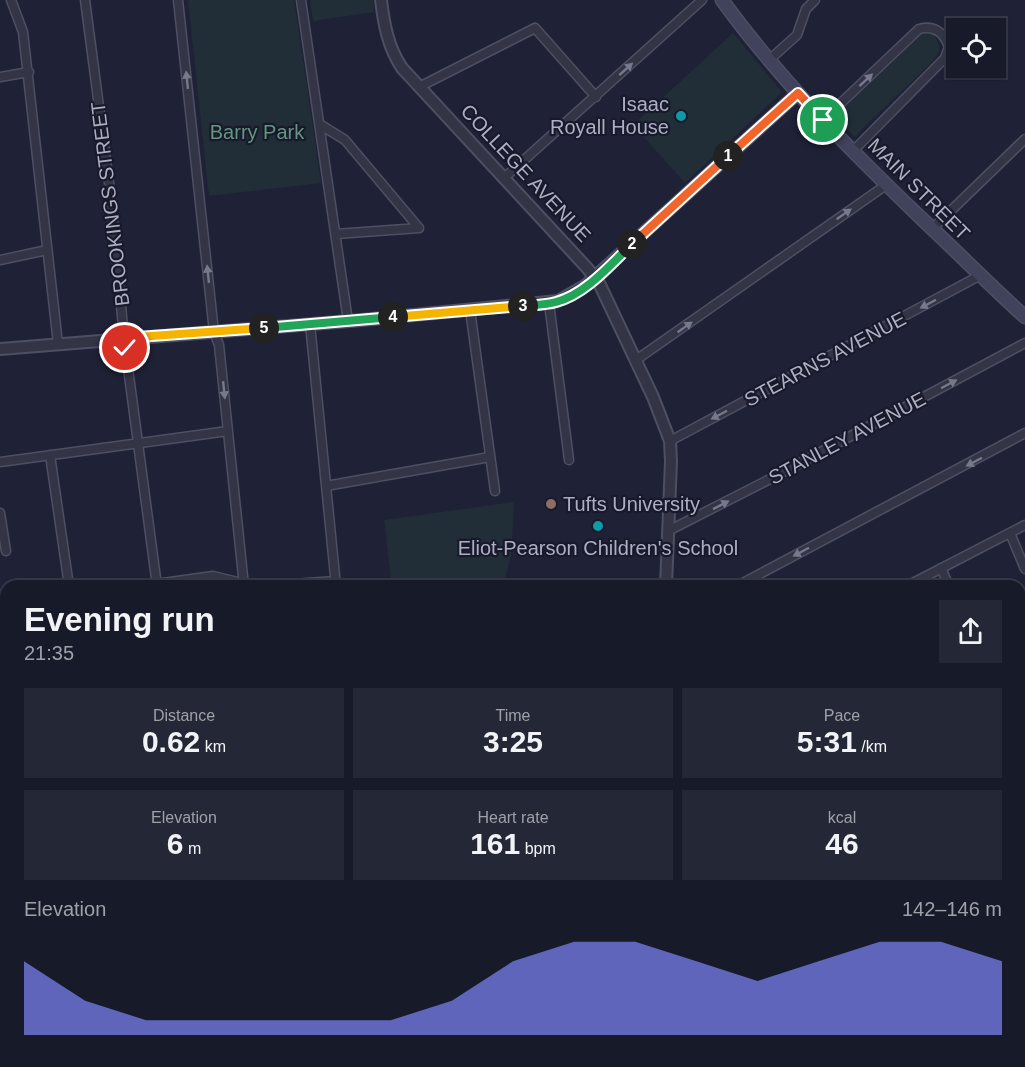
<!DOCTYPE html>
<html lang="en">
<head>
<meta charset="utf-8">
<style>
	:root { --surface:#171a29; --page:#242735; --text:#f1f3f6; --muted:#9ea1a8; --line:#363846; --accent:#7d86f9 }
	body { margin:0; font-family:Helvetica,sans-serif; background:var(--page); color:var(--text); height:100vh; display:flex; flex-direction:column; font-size:22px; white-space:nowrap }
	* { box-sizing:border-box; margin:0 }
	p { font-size:20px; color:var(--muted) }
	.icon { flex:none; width:33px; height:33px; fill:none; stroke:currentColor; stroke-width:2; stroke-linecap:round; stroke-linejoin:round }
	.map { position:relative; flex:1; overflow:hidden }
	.sheet { position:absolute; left:0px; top:580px; width:1026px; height:488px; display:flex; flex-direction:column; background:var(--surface); border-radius:18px 18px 0 0; box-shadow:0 2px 4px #0004,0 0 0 2px var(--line) }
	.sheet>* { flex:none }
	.fabs { position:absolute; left:946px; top:18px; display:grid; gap:12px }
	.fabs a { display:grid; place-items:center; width:60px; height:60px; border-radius:0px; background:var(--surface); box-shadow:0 2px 4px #0004,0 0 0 2px var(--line); font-size:30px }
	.pin { position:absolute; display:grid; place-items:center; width:51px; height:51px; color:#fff; margin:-26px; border:3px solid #fff; border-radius:50%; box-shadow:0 2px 6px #0007 }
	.km { position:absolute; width:30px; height:30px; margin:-15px; border-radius:50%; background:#222; color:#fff; font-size:16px; line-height:30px; text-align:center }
	.round { display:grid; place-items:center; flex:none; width:63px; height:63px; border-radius:0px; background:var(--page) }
	.head { display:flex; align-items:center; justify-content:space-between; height:102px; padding:0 24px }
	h1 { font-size:33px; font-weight:800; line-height:45px }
	.metrics { display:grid; grid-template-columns:repeat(3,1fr); gap:9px; height:102px; padding:6px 24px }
	.metrics div { display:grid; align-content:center; border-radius:0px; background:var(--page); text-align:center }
	.metrics b { font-size:30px; font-weight:800 }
	.metrics small { font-size:16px; font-weight:400 }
	.metrics p { font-size:16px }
	.chart { height:168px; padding:12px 24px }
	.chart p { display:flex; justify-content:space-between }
	.chart svg { width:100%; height:108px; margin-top:6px; fill:var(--accent); opacity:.7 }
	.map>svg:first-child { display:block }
	.green { fill:#212e38 }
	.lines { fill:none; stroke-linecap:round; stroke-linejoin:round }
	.minor-casing { stroke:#4d4f62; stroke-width:11 }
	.tertiary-casing { stroke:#4d4f62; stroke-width:14 }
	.secondary-casing { stroke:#4d4f62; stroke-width:15 }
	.minor { stroke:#333547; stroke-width:8 }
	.tertiary { stroke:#333547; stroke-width:10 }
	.secondary { stroke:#41425b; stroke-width:12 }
	.tram { stroke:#54576f; stroke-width:1.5 }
	.rail { stroke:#54576f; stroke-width:2; stroke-dasharray:6 6; stroke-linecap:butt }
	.oneway { fill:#76788c }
	.split-1-casing { stroke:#fff; stroke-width:12 }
	.split-2-casing { stroke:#fff; stroke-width:12 }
	.split-3-casing { stroke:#fff; stroke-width:12 }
	.split-4-casing { stroke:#fff; stroke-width:12 }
	.split-5-casing { stroke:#fff; stroke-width:12 }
	.split-6-casing { stroke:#fff; stroke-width:12 }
	.split-1 { stroke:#f0652b; stroke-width:8 }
	.split-2 { stroke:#f0652b; stroke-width:8 }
	.split-3 { stroke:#22a559; stroke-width:8 }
	.split-4 { stroke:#f5b400; stroke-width:8 }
	.split-5 { stroke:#22a559; stroke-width:8 }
	.split-6 { stroke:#f5b400; stroke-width:8 }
	.culture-dot { fill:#0f9aa8; stroke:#181a2c; stroke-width:2 }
	.education-dot { fill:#8d6e63; stroke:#181a2c; stroke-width:2 }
	.labels { text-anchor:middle; stroke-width:4.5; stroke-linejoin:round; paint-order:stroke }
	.poi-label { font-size:20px; fill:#adaec4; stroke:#181a2c; text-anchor:end }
	.park-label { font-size:20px; fill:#64957f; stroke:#181a2c }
	.street-label { font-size:20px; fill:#adaec4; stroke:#181a2c }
</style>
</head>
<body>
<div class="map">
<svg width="1025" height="1067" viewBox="0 0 1025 1067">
	<rect width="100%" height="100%" fill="#1f2237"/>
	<path class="green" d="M 188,0 L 294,0 L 321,183 L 209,196 Z
		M 310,0 L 373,0 L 374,12 L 313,21 Z
		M 733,33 L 782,92 L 685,183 L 633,125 Z
		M 922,34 L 933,34 C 943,48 940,52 930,64 L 868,123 L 855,137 L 835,117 Z
		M 514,502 L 511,556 L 503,586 L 392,586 L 384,520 Z
		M 1020,674 L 1025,677 L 1025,981 L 1020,989 Z
		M 488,1062 L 628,1062 L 633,1067 L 492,1067 Z
		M 814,1062 L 978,1062 L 975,1067 L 823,1067 Z"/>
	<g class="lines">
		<g class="minor-casing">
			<path id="minor" d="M 11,0 L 23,32 L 58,344
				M 85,0 L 111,198 L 124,338 L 157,586
				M 178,0 L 214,332 L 219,345 L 244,586
				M 301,0 L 348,321
				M 768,61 L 797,35 L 806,9 L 815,0
				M 0,77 L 29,72
				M 419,87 L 535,28 L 596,97
				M 823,120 L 919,29 C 934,25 944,32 949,47 L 945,58 L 853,151
				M 321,125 L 345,140 L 419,228 L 336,234
				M 504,178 L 702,0
				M 932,229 L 1025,139
				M 0,260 L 47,250
				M 549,303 L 569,460
				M 470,310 L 495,491
				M 310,324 L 336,586
				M 636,360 L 886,185
				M 670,441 L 979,276
				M 50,455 L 69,586
				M 0,462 L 228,431
				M 326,486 L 490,457
				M 0,513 L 6,551
				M 668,531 L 772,478 L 1025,343
				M 1010,533 L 1025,569
				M 941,568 L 949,586
				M 142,586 L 213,576 L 254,586
				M 265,586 L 336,581
				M 737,586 L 1025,433
				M 907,586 L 1025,525
				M 0,607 L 6,606
				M 1020,656 L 1025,652
				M 0,697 L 6,699
				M 0,985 L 6,985
				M 413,1062 L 418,1067
				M 168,1067 L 173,1062"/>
		</g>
		<g class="tertiary-casing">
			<path id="tertiary" d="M 381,0 C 384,25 388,47 402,68 L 588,269 L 600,285 L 653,397 L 670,441 L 671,461 L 666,586
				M 0,349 L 362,320 L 558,301 L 586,285 L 798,93"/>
		</g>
		<g class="secondary-casing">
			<path id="secondary" d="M 722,0 C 780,80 851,151 922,219 C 957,252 990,285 1025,317
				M 0,827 L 6,828
				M 646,1062 L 650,1067"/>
		</g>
		<use href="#minor" class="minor"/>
		<use href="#tertiary" class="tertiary"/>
		<use href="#secondary" class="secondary"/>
		<path class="tram" d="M 736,1062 L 745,1067"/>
		<path class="rail" d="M 0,769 L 6,771
			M 761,1062 L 770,1067"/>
	</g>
	<defs><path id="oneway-solid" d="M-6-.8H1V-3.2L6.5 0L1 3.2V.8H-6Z" transform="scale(1.5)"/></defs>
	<g class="oneway">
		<use href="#oneway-solid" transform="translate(626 69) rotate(-42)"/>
		<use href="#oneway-solid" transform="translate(187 80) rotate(-96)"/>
		<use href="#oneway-solid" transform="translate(866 80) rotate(-43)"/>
		<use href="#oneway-solid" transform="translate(844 214) rotate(-35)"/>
		<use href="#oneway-solid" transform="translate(208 274) rotate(-96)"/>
		<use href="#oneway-solid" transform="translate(928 304) rotate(152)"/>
		<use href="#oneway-solid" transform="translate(685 327) rotate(-35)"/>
		<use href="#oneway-solid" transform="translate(949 384) rotate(-28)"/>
		<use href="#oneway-solid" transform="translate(224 390) rotate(84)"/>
		<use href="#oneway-solid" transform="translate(719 415) rotate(152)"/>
		<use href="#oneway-solid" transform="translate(974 462) rotate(152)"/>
		<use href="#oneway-solid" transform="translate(721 505) rotate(-27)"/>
		<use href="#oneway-solid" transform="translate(801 552) rotate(152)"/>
	</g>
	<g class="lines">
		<g class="split-1-casing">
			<path id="split-1" d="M 728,156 L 798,93 L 823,120"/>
		</g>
		<g class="split-2-casing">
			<path id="split-2" d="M 632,244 L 728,156"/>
		</g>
		<g class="split-3-casing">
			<path id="split-3" d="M 523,306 C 534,305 546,305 556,302 C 586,294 611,264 632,244"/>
		</g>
		<g class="split-4-casing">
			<path id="split-4" d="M 393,317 L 523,306"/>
		</g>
		<g class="split-5-casing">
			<path id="split-5" d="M 264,328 L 393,317"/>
		</g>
		<g class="split-6-casing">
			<path id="split-6" d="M 125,348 L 124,338 L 264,328"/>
		</g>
		<use href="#split-1" class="split-1"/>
		<use href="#split-2" class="split-2"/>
		<use href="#split-3" class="split-3"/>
		<use href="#split-4" class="split-4"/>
		<use href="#split-5" class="split-5"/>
		<use href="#split-6" class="split-6"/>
	</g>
	<g class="culture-dot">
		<circle cx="681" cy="116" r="6"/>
		<circle cx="598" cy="526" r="6"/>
	</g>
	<circle class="education-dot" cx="551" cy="504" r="6"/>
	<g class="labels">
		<g class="poi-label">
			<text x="669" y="111">Isaac<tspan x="669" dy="23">Royall House</tspan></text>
			<text x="563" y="511" text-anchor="start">Tufts University</text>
			<text x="598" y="555" text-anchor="middle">Eliot-Pearson Children's School</text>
		</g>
		<g class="park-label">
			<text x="257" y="139">Barry Park</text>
		</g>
		<g class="street-label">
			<text transform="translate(526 173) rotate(47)" y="7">COLLEGE AVENUE</text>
			<text transform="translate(919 189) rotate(45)" y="7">MAIN STREET</text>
			<text transform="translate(110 204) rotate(-97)" y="7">BROOKINGS STREET</text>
			<text transform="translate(825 359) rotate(-28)" y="7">STEARNS AVENUE</text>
			<text transform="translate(847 438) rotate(-28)" y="7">STANLEY AVENUE</text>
		</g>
	</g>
</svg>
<div class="fabs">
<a><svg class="icon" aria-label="locate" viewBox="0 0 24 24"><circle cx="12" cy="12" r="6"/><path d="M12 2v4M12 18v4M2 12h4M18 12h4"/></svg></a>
</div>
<div class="pin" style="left:823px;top:120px;background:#1e9e55"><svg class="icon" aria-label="arrive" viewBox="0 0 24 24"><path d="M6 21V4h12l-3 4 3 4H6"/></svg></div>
<div class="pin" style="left:125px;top:348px;background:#d93025"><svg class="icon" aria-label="check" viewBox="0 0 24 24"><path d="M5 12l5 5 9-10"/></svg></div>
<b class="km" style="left:728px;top:156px">1</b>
<b class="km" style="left:632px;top:244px">2</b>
<b class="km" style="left:523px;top:306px">3</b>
<b class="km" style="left:393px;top:317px">4</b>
<b class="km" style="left:264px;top:328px">5</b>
<section class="sheet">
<div class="head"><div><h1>Evening run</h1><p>21:35</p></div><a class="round"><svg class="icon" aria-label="share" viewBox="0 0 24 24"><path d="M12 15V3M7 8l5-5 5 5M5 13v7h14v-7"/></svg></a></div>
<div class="metrics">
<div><p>Distance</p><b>0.62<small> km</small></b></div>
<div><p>Time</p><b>3:25</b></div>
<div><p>Pace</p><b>5:31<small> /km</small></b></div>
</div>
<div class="metrics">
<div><p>Elevation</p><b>6<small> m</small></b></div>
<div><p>Heart rate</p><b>161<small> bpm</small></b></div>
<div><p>kcal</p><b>46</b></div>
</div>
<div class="chart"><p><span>Elevation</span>142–146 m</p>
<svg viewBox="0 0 160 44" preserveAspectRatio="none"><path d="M0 44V14L10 30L20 38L30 38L40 38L50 38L60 38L70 30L80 14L90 6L100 6L110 14L120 22L130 14L140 6L150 6L160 14V44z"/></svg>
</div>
</section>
</div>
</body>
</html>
